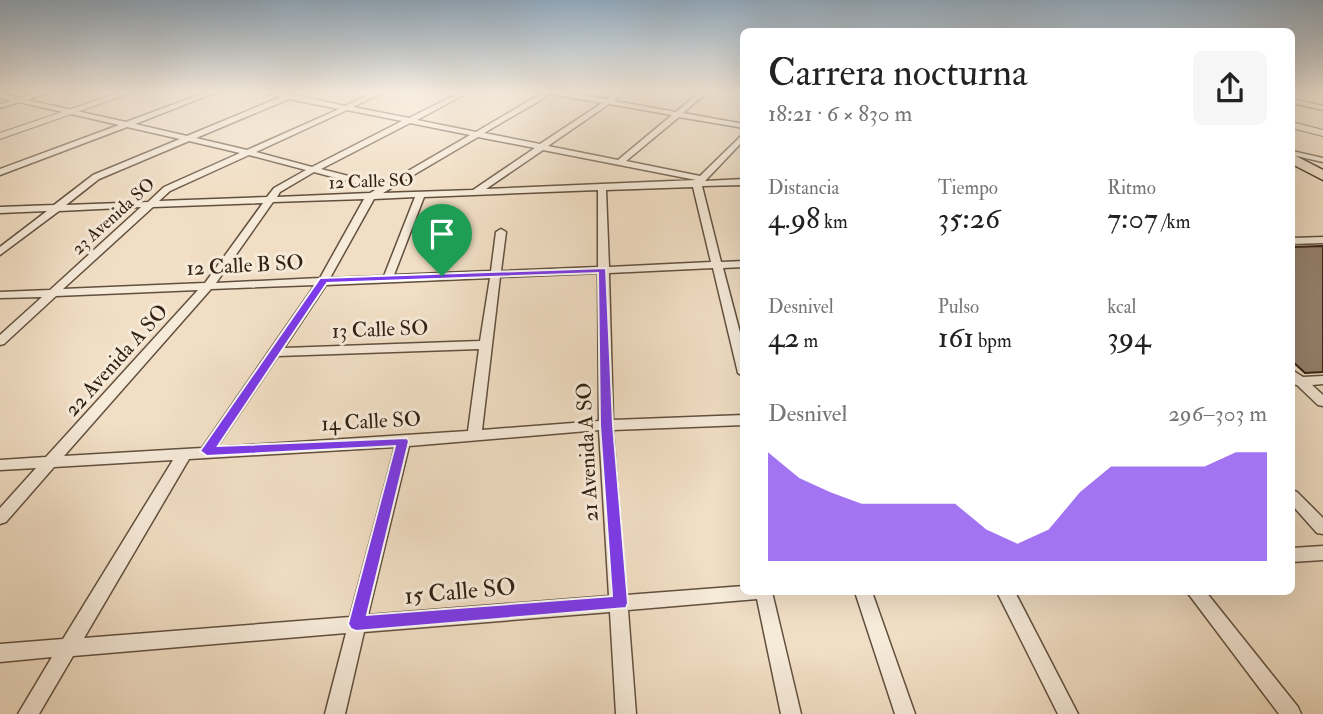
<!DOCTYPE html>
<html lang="es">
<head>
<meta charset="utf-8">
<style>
	:root { --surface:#fff; --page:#f6f6f6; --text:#222; --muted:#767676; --accent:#7c3aed }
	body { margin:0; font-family:"IM FELL Double Pica",serif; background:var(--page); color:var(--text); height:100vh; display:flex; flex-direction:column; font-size:26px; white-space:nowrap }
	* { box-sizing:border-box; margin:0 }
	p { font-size:23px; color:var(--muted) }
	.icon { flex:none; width:38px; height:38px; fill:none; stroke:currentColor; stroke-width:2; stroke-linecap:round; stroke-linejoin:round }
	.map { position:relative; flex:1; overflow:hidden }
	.details { position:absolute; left:740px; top:28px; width:555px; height:567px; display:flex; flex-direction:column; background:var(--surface); border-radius:10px; box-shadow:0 7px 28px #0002 }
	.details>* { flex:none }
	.pin { position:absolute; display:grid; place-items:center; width:60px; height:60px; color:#fff; margin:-72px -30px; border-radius:50% 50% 50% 0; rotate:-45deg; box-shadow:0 0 7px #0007 }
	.pin .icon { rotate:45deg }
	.round { display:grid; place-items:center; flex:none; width:74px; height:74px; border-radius:10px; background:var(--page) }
	.summary { display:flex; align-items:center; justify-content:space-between; height:119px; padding:0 28px }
	h1 { font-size:38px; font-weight:600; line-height:52px }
	.metrics { display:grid; grid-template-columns:repeat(3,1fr); gap:10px; height:119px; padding:7px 28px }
	.metrics div { display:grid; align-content:center }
	.metrics b { font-size:30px; font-weight:600 }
	.metrics small { font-size:19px; font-weight:400 }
	.metrics p { font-size:19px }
	.chart { height:196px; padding:14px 28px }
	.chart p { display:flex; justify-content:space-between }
	.chart svg { width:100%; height:126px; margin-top:7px; fill:var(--accent); opacity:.7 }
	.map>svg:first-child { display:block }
	.building { fill:#96836f; stroke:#332012; stroke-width:2 }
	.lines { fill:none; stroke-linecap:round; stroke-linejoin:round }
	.minor-casing { stroke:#62503e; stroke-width:3 }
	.tertiary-casing { stroke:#62503e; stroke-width:2 }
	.trunk-casing { stroke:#332012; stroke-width:3 }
	.minor { fill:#f6ead9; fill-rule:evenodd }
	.tertiary { fill:#f6ead9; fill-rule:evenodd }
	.trunk { fill:#f1dec4; fill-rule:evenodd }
	.route { fill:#7c3aed; stroke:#fff; stroke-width:2; fill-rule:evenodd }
	.labels { text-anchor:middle; stroke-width:6; stroke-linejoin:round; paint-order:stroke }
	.far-street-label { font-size:18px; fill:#332012; stroke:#f6ead9 }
	.street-label { font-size:21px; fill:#332012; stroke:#f6ead9 }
	.near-street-label { font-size:24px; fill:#332012; stroke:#f6ead9 }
</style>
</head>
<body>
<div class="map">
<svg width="1323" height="714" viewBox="0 0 1323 714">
	<rect width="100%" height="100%" fill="#f1dec4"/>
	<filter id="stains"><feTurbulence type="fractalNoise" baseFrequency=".00286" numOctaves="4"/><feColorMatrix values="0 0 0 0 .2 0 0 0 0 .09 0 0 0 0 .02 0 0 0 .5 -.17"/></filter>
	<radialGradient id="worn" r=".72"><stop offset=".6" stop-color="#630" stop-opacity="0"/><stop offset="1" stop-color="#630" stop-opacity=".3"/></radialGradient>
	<path class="building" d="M 1292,247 L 1323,246 L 1323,372 L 1305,373 L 1292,361 Z"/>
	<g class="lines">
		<g class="minor-casing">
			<path id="minor" d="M 38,92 L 49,92 L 27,100 L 126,122 L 207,92 L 217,92 L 135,124 L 187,136 L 281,97 L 263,92 L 290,94 L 345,106 L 375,92 L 384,92 L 353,107 L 409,118 L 461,92 L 469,92 L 417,120 L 476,132 L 544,92 L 565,92 L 606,99 L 617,92 L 625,92 L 614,101 L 676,112 L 700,92 L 707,92 L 683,113 L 744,124 L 744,128 L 679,117 L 626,161 L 700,176 L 744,133 L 744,140 L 705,181 L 744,179 L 744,185 L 702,186 L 721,262 L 744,261 L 744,267 L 723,268 L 744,348 L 744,377 L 738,373 L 713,268 L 609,273 L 613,420 L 744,415 L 744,425 L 613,430 L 626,595 L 744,586 L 744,592 L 772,592 L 801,714 L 781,714 L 757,599 L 628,610 L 636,714 L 616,714 L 610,612 L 364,632 L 345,714 L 325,714 L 346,633 L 73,656 L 39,714 L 18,714 L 52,657 L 0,662 L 0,644 L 63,639 L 173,460 L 54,467 L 6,522 L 0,524 L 0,508 L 36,468 L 0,470 L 0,460 L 46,457 L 198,290 L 56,296 L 4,344 L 0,345 L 0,335 L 42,297 L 0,298 L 0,292 L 50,290 L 141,207 L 59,211 L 0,255 L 0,247 L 47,211 L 0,213 L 0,207 L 54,205 L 93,175 L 180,139 L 127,127 L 0,175 L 0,169 L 119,125 L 19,102 L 0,108 L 0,104 L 11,101 L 0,98 L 0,94 L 19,98 ZM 551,94 L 602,103 L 540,144 L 484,133 ZM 289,99 L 339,109 L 247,150 L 196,138 ZM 609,104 L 672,115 L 618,160 L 548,146 ZM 347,110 L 402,121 L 312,167 L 256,152 ZM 410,123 L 470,135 L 384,185 L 321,169 ZM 478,137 L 535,148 L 473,190 L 383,193 ZM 189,141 L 240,153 L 164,187 L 148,202 L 66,205 L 99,179 ZM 543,150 L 696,180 L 486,189 ZM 249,155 L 306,170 L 274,188 L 267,197 L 159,201 L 170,191 ZM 314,172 L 377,189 L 370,193 L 277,197 L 280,192 ZM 693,187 L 711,262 L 609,267 L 606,190 ZM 598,190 L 598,267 L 501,271 L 506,232 L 501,229 L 496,232 L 491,271 L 394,275 L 424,197 ZM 415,197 L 384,276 L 330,278 L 374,199 ZM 364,199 L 320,278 L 216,283 L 273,202 ZM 263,203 L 205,283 L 63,289 L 153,207 ZM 598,273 L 599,421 L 482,430 L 500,277 ZM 490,278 L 480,341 L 284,348 L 326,285 ZM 315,285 L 202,448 L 64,456 L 211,289 ZM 479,349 L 468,431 L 217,447 L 278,356 ZM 599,430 L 609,596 L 368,615 L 409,446 ZM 395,447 L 350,617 L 84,638 L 189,459 Z
				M 1292,99 L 1323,106 L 1323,110 L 1292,103 Z
				M 1292,151 L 1323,158 L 1323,162 L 1292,155 Z
				M 1323,237 L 1323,243 L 1292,244 L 1292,238 Z
				M 1292,370 L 1303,377 L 1323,376 L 1323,384 L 1312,385 L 1323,395 L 1323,406 L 1318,405 L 1297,385 L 1292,384 Z
				M 1292,490 L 1297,492 L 1323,518 L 1323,534 L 1317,533 L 1292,505 Z
				M 1323,546 L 1323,560 L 1292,562 L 1292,548 Z
				M 855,592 L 872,592 L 915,714 L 895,714 Z
				M 997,592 L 1015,592 L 1078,714 L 1058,714 Z
				M 1187,592 L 1206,592 L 1298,707 L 1301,714 L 1279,714 Z"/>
		</g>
		<g class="tertiary-casing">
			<path id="tertiary" d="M 121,92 L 134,92 L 0,139 L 0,133 Z
				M 1292,122 L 1323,130 L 1323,136 L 1292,128 Z"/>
		</g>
		<g class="trunk-casing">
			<path id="trunk" d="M 1292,154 L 1323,170 L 1323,180 L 1292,164 Z"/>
		</g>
		<use href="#minor" class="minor"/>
		<use href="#tertiary" class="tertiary"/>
		<use href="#trunk" class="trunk"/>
	</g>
	<linearGradient id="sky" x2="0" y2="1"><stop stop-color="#91abc1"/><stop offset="0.48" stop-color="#f9f0e4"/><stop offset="1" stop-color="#f9f0e4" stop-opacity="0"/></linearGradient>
	<rect width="1323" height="192" fill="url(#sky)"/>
	<path class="route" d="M 606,268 L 613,425 L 628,603 L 626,608 L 356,631 L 351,629 L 348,624 L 395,446 L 207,456 L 200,451 L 320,278 ZM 598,273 L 600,425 L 612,596 L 367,615 L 409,441 L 407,438 L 218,446 L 327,283 Z"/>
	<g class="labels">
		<g class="far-street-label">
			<text transform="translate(371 181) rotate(-2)" y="6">12 Calle SO</text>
			<text transform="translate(113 216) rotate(-42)" y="6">23 Avenida SO</text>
		</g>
		<g class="street-label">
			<text transform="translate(245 265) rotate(-3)" y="7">12 Calle B SO</text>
			<text transform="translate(380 329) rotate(-2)" y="7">13 Calle SO</text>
			<text transform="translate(116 360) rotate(-48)" y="7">22 Avenida A SO</text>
			<text transform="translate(371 421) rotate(-3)" y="7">14 Calle SO</text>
			<text transform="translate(587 452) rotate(-93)" y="7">21 Avenida A SO</text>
		</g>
		<g class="near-street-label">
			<text transform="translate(460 591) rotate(-5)" y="8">15 Calle SO</text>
		</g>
	</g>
	<rect width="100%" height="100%" filter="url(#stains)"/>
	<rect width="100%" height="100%" fill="url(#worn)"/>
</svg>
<div class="pin" style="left:442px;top:276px;background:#1e9e55"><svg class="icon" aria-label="arrive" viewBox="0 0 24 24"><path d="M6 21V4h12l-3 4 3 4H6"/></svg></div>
<section class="details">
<div class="summary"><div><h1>Carrera nocturna</h1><p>18:21 · 6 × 830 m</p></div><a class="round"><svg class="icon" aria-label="share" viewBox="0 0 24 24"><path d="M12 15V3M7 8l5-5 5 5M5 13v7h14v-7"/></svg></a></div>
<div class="metrics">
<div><p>Distancia</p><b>4.98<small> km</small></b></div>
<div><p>Tiempo</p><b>35:26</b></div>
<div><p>Ritmo</p><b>7:07<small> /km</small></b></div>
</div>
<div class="metrics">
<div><p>Desnivel</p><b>42<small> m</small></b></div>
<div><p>Pulso</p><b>161<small> bpm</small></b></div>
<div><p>kcal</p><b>394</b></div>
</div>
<div class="chart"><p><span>Desnivel</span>296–303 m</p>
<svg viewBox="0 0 160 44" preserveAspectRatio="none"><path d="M0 44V6L10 15L20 20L30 24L40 24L50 24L60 24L70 33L80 38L90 33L100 20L110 11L120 11L130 11L140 11L150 6L160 6V44z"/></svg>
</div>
</section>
</div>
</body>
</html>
